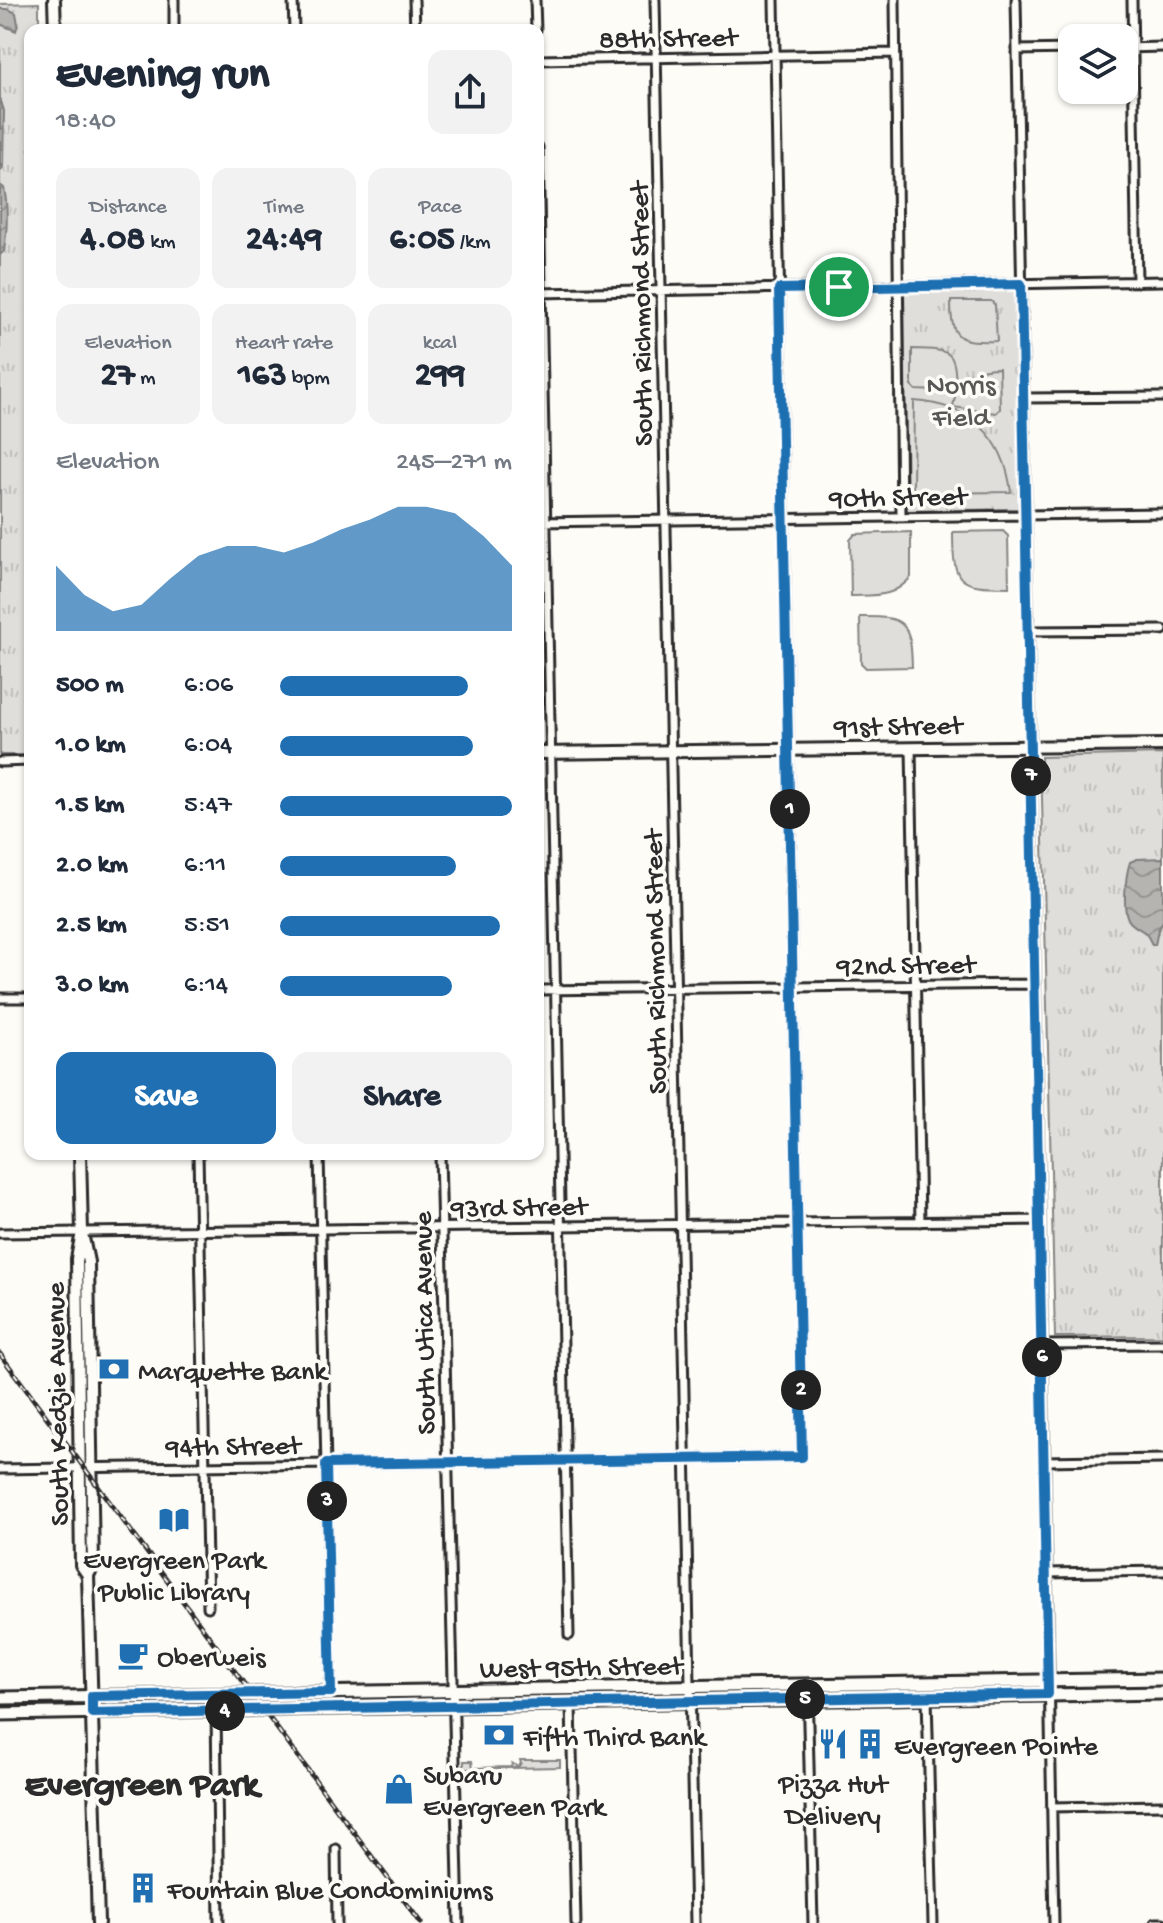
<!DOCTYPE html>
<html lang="en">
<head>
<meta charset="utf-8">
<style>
	:root { --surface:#fff; --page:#f2f2f3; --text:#1f2937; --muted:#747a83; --accent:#1f6fb2 }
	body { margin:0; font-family:"Gochi Hand",sans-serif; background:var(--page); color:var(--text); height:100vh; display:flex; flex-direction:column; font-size:30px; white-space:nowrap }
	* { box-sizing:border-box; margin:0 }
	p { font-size:26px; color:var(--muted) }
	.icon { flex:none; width:44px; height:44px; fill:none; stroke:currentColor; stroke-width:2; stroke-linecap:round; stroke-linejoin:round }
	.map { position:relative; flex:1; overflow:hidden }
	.details { position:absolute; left:24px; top:24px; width:520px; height:1136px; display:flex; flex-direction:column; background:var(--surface); border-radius:16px; box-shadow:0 2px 6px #0004 }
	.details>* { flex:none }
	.buttons { position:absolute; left:1058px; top:24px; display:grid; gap:16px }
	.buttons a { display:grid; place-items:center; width:80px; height:80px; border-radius:16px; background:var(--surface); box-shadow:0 2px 6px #0004; font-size:40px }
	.pin { position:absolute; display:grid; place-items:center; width:68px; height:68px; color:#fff; margin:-34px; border:4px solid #fff; border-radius:50%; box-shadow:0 2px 8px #0007 }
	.km { position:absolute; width:40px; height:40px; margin:-20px; border-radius:50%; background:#222; color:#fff; font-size:22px; line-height:40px; text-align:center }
	.round { display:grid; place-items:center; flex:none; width:84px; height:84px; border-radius:16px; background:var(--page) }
	.overview { display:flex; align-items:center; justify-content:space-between; height:136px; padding:0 32px }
	h1 { font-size:44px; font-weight:700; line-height:60px }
	.figures { display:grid; grid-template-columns:repeat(3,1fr); gap:12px; height:136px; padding:8px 32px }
	.figures div { display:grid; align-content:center; border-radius:16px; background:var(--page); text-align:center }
	.figures b { font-size:34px; font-weight:700 }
	.figures small { font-size:22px; font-weight:400 }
	.figures p { font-size:22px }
	.chart { height:224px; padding:16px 32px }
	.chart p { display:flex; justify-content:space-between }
	.chart svg { width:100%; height:144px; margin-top:8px; fill:var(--accent); opacity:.7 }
	.cta { display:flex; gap:16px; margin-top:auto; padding:16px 32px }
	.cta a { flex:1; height:92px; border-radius:16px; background:var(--accent); color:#fff; font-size:32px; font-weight:700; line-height:92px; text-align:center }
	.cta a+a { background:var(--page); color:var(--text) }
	ul { padding:0 32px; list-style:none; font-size:26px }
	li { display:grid; grid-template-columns:128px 96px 1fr; align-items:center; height:60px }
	li i { height:20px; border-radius:10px; background:var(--accent) }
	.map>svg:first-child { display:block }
	.grass { fill:url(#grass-tufts); stroke:#858482; stroke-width:2 }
	.pitch { fill:#dfdeda; stroke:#858482; stroke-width:2 }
	.water { fill:url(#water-waves); stroke:#7e7d7b; stroke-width:2 }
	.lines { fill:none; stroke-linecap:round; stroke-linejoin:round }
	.street-casing { stroke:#2b2b2b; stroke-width:13 }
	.secondary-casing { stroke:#2b2b2b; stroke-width:16 }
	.primary-casing { stroke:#2b2b2b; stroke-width:17 }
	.street { stroke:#fdfcf7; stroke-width:7 }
	.secondary { stroke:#fdfcf7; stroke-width:10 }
	.primary { stroke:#fdfcf7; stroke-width:11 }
	.rail-casing { stroke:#2b2b2b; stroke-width:5 }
	.rail { stroke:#fdfcf7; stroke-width:2; stroke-dasharray:6; stroke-linecap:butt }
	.route-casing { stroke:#fff; stroke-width:16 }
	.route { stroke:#1f6fb2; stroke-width:10 }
	.labels { text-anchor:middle; stroke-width:7; stroke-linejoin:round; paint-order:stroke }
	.street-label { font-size:28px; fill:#2b2b2b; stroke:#fdfcf7 }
	.park-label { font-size:28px; fill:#585857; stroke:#fdfcf7 }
	.poi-label { font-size:28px; fill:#2b2b2b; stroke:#fdfcf7; text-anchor:start }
	.district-label { font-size:36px; font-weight:bold; fill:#2b2b2b; stroke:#fdfcf7 }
</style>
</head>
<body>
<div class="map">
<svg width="1163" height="1923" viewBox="0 0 1163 1923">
	<defs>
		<pattern id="grass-tufts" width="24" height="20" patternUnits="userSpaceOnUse" patternTransform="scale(2)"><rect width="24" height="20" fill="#dfdeda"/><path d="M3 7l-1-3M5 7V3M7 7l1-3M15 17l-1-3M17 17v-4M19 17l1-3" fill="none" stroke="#c0bfbb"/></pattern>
		<pattern id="water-waves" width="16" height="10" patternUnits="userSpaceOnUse" patternTransform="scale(2)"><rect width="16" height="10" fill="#b5b4b1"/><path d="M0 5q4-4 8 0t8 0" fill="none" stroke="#939390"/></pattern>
	</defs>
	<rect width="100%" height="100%" fill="#fdfcf7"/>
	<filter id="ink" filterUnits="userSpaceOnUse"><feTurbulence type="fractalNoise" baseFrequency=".0125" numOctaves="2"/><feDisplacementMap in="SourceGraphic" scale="16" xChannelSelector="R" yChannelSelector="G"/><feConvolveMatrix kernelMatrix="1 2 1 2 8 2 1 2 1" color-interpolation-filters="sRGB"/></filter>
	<g filter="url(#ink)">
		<path class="grass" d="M 39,3 L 39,30 L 30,30 L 30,755 L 0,755 L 0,4 Z
			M 1015,287 L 1019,509 L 907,511 L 904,289 Z
			M 1163,754 L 1163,1336 L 1055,1337 L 1041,757 Z
			M 520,1760 L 560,1760 L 560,1767 L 464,1769 L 464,1761 L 472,1761 L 473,1768 L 511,1767 L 512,1763 L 518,1767 L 521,1763 Z"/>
		<path class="pitch" d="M 951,301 L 991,301 L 995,305 L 997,341 C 959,342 951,341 951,301 Z
			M 912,349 C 954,350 955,350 956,392 C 966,374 979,368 999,368 L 1000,409 L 996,413 L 953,407 L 956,392 L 916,390 L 912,386 Z
			M 914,401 C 970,405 1004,435 1011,492 L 919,493 L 913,489 Z
			M 1003,531 L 1008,536 L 1009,587 C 957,587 953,583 953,532 Z
			M 911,532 L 911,577 C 893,598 877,595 851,596 L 850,540 L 855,534 Z
			M 860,617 C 905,616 911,622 912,667 L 866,668 L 861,663 Z"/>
		<path class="water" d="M 0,9 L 8,9 L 16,13 L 18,24 L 16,31 L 0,24 Z
			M 0,98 L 4,111 L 3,167 L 0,172 Z
			M 0,185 L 4,188 C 8,207 7,232 4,251 L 0,255 Z
			M 1163,858 L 1163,921 L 1158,930 L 1155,945 L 1152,945 C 1144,926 1141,933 1130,922 C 1121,913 1126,874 1130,862 L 1137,859 Z"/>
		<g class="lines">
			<g class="street-casing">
				<path id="street" d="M 174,0 L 174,30
					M 293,0 L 294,30
					M 414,0 L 415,30
					M 535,0 L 536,30
					M 655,0 L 695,1923
					M 895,0 L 901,516
					M 1016,0 L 1054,1923
					M 1132,0 L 1137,282
					M 1124,48 L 1163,47
					M 1017,50 L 1072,49
					M 538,60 L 895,53
					M 538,147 L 569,1635
					M 538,293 L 1163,281
					M 1023,398 L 1163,397
					M 538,522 L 1163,513
					M 1028,631 L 1163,630
					M 911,748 L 920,1222
					M 0,762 L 30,761
					M 538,990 L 1035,984
					M 0,998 L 30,998
					M 198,1154 L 208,1607
					M 319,1154 L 331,1692
					M 440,1154 L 459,1923
					M 0,1233 L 1039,1220
					M 1042,1345 L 1163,1344
					M 1044,1461 L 1163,1459
					M 0,1469 L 802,1457 L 774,0
					M 1046,1573 L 1163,1571
					M 807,1685 L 813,1923
					M 927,1697 L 933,1923
					M 571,1704 L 576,1923
					M 216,1711 L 219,1923
					M 1051,1807 L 1163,1805
					M 336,1849 L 337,1923
					M 1155,1923 L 1163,1923"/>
			</g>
			<g class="secondary-casing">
				<path id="secondary" d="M 54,0 L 55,30
					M 538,753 L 1163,745
					M 80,1154 L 82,1232 L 77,1259 L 81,1565 L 88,1575 L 98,1923
					M 83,1238 L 88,1262 L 93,1566 L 88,1575"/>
			</g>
			<g class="primary-casing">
				<path id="primary" d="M 0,1698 L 1163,1679
					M 0,1714 L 1163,1693"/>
			</g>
			<use href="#street" class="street"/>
			<use href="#secondary" class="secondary"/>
			<use href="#primary" class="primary"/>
			<g class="rail-casing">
				<path id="rail" d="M 0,1354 L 421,1923"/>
			</g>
			<use href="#rail" class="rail"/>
		</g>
	</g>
	<g class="lines" filter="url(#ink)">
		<g class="route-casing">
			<path id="route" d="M 1021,284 L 1048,1694 L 92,1713 L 92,1696 L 331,1692 L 326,1464 L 802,1457 L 779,289 Z"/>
		</g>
		<use href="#route" class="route"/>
	</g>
	<defs>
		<g id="bank-bare" transform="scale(2.4)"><path d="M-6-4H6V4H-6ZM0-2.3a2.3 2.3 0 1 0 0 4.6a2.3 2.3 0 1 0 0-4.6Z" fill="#1f6fb2" stroke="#fdfcf7" stroke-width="2.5" paint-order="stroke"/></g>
		<g id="library-bare" transform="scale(2.4)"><path d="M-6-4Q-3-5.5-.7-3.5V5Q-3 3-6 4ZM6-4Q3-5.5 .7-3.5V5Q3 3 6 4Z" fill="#1f6fb2" stroke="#fdfcf7" stroke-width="2.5" paint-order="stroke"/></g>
		<g id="cafe-bare" transform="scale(2.4)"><path d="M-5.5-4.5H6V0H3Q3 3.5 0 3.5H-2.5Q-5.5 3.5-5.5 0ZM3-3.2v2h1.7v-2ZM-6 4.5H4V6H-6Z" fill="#1f6fb2" stroke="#fdfcf7" stroke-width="2.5" paint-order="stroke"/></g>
		<g id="restaurant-bare" transform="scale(2.4)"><path d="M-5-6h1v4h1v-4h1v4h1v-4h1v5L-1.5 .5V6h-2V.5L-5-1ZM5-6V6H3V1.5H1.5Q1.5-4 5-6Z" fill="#1f6fb2" stroke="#fdfcf7" stroke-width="2.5" paint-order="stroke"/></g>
		<g id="building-bare" transform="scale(2.4)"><path d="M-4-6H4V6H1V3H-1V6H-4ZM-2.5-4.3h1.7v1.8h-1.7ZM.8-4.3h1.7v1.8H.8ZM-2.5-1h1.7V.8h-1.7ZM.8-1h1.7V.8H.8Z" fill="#1f6fb2" stroke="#fdfcf7" stroke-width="2.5" paint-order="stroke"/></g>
		<g id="shop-bare" transform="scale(2.4)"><path d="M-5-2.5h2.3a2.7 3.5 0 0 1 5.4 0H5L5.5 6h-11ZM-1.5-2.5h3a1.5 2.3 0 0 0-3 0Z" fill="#1f6fb2" stroke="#fdfcf7" stroke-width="2.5" paint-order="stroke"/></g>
	</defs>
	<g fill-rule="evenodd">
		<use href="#bank-bare" x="114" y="1369"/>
		<use href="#library-bare" x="174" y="1520"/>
		<use href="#cafe-bare" x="133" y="1655"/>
		<use href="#bank-bare" x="499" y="1735"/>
		<use href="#restaurant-bare" x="833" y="1744"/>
		<use href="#building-bare" x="870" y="1744"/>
		<use href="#shop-bare" x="399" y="1789"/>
		<use href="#building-bare" x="143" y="1888"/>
	</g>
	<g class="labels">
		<g class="street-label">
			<text transform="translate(668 36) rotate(-1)" y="10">88th Street</text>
			<text transform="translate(639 314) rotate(-91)" y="10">South Richmond Street</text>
			<text transform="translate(898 495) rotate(-1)" y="10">90th Street</text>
			<text transform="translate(898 724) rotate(-1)" y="10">91st Street</text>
			<text transform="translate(653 962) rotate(-91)" y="10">South Richmond Street</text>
			<text transform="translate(906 963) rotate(-1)" y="10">92nd Street</text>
			<text transform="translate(519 1205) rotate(-1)" y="10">93rd Street</text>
			<text transform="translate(422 1323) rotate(-91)" y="10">South Utica Avenue</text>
			<text transform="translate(55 1404) rotate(-91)" y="10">South Kedzie Avenue</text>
			<text transform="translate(233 1444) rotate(-1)" y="10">94th Street</text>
			<text transform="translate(581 1665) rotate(-1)" y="10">West 95th Street</text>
		</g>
		<g class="park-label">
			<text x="961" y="393">Norris<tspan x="961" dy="32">Field</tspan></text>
		</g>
		<g class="poi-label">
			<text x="138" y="1379">Marquette Bank</text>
			<text x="174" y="1568" text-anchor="middle">Evergreen Park<tspan x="174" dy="32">Public Library</tspan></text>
			<text x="157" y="1665">Oberweis</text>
			<text x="523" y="1745">Fifth Third Bank</text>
			<text x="894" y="1754">Evergreen Pointe</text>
			<text x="423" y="1783">Subaru<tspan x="423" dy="32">Evergreen Park</tspan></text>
			<text x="833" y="1792" text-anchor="middle">Pizza Hut<tspan x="833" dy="32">Delivery</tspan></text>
			<text x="167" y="1898">Fountain Blue Condominiums</text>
		</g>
		<g class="district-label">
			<text x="142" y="1794">Evergreen Park</text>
		</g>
	</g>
</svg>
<div class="buttons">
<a><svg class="icon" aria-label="layers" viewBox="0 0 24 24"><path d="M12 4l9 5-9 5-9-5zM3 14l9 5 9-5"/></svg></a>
</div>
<div class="pin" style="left:839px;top:287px;background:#1e9e55"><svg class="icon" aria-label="arrive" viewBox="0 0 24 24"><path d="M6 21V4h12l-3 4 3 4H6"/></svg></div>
<b class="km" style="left:790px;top:809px">1</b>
<b class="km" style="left:801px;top:1390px">2</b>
<b class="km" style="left:327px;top:1501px">3</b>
<b class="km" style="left:225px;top:1711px">4</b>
<b class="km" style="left:805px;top:1699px">5</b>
<b class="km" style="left:1042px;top:1357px">6</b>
<b class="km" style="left:1031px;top:776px">7</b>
<section class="details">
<div class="overview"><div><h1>Evening run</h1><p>18:40</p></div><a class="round"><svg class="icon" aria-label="share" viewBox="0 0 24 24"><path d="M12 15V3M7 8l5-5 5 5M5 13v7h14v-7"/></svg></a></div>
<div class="figures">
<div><p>Distance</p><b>4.08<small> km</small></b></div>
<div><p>Time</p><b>24:49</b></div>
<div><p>Pace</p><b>6:05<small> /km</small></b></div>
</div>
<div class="figures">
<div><p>Elevation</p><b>27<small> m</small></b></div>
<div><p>Heart rate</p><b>163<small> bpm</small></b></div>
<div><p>kcal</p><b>299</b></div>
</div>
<div class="chart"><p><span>Elevation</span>245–271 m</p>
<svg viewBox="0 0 160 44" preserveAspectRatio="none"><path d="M0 44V24L10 33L20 38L30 36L40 28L50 21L60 18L70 18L80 20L90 17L100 13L110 10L120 6L130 6L140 8L150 15L160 24V44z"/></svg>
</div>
<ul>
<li><b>500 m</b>6:06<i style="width:81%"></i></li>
<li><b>1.0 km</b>6:04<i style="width:83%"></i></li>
<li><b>1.5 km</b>5:47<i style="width:100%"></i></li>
<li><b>2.0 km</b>6:11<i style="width:76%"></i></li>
<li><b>2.5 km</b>5:51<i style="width:95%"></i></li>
<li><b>3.0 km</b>6:14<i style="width:74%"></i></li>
</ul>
<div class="cta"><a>Save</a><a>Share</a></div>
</section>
</div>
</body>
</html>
